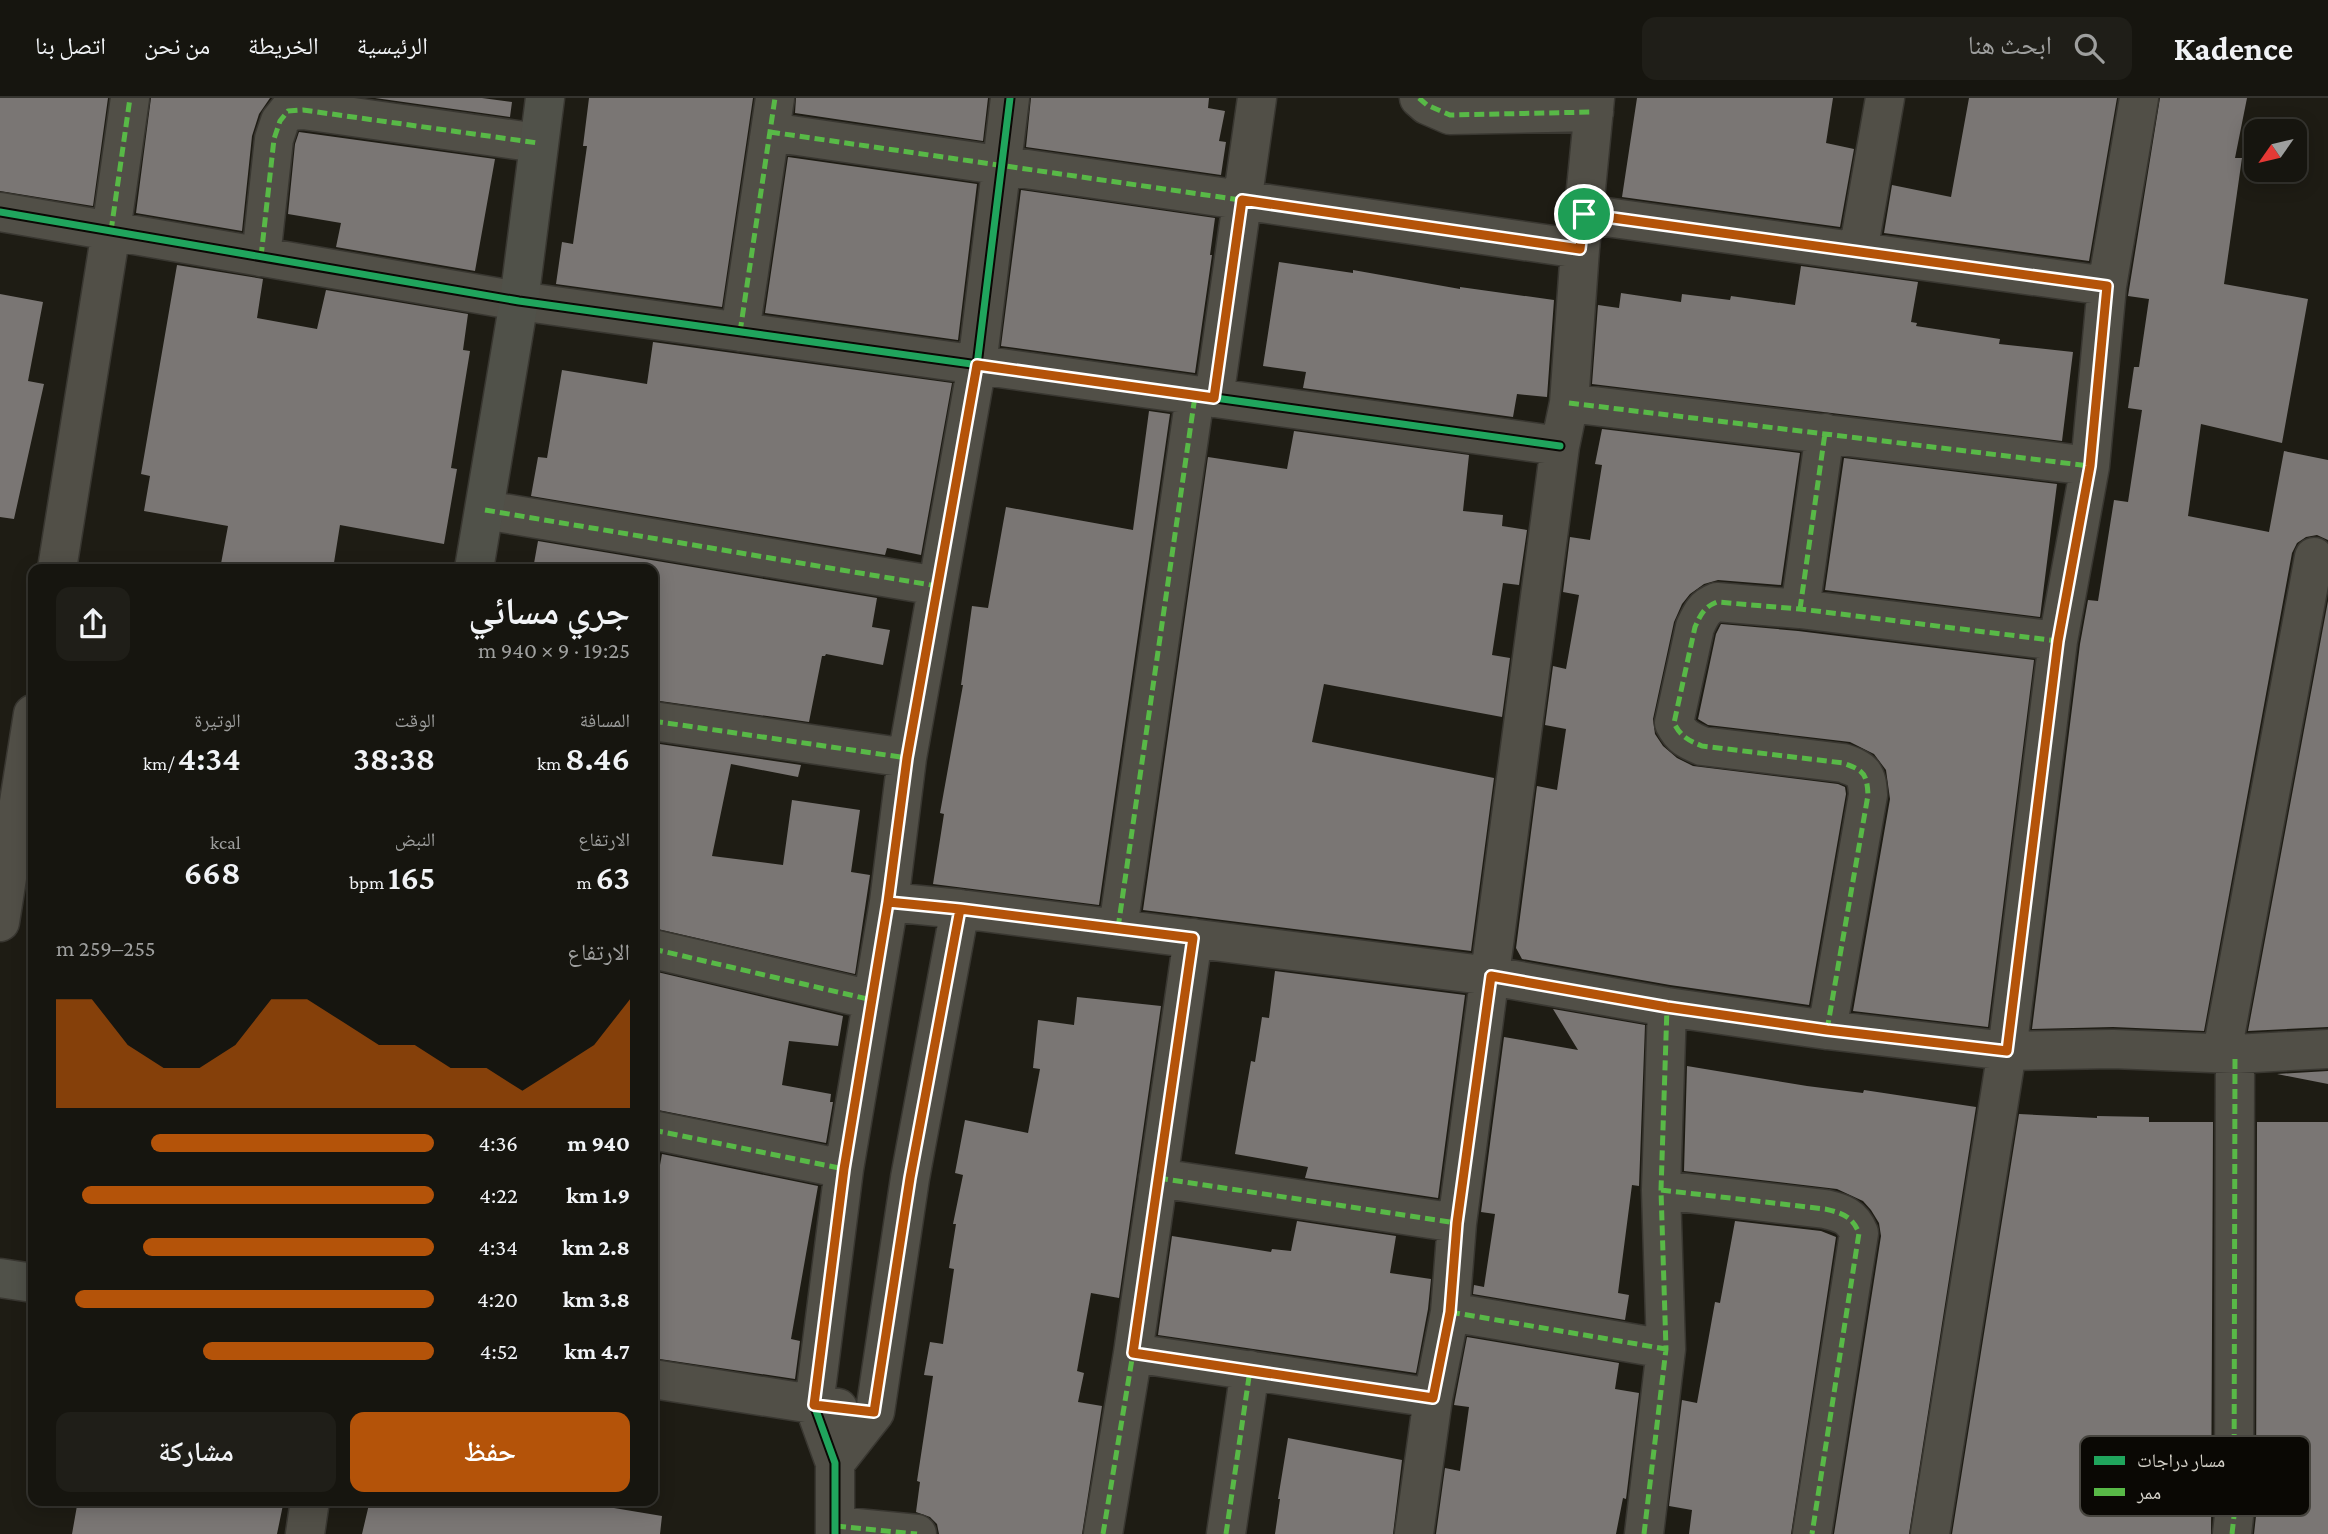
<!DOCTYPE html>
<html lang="ar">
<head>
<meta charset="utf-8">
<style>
	:root { --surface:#16150f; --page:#1f1e18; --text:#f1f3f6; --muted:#9e9f9e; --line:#35342f; --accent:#b45309 }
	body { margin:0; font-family:"Crimson Pro","Noto Naskh Arabic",serif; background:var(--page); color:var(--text); direction:rtl; height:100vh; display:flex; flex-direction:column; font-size:26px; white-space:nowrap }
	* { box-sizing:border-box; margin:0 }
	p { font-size:23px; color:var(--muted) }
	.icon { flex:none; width:38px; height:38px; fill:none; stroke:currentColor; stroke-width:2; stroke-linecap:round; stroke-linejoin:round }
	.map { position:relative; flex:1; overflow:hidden; direction:ltr }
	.panel { position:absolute; left:28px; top:466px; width:630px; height:942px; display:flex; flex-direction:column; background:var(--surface); border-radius:14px; box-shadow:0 4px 18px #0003,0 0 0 2px var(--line); direction:rtl }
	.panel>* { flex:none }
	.needle { width:46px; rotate:236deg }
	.buttons { position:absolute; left:2244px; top:21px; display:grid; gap:14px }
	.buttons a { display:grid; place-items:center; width:63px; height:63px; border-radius:14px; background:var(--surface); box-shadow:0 4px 18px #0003,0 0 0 2px var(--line); font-size:35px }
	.pin { position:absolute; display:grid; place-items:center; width:60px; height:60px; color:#fff; margin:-30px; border:4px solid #fff; border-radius:50%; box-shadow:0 2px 7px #0007 }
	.round { display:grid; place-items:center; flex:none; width:74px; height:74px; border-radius:14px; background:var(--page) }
	.summary { display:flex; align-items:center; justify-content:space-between; height:119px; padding:0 28px }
	h1 { font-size:38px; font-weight:600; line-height:52px }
	.figures { display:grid; grid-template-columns:repeat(3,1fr); gap:10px; height:119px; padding:7px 28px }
	.figures div { display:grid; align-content:center }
	.figures b { font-size:35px; font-weight:600 }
	.figures small { font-size:19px; font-weight:400 }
	.figures p { font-size:19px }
	.chart { height:196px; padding:14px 28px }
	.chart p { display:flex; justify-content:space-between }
	.chart svg { width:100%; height:126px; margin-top:7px; fill:var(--accent); opacity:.7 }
	.action { display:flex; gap:14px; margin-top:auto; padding:14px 28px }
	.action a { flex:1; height:80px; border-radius:14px; background:var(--accent); color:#fff; font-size:28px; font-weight:600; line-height:80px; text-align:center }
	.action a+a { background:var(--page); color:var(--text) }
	ul { padding:0 28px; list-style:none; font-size:23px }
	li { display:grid; grid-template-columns:112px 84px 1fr; align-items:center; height:52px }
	li i { height:18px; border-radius:9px; background:var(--accent) }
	header { display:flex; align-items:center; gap:42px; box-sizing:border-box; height:98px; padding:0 35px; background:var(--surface); border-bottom:2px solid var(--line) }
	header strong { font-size:33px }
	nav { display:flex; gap:38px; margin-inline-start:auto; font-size:24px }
	.search { width:490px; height:63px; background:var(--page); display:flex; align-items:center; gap:18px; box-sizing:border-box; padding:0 24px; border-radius:14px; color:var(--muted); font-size:26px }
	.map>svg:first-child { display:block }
	.building { fill:#7a7674 }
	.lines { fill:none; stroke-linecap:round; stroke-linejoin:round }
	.street-casing { stroke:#393731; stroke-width:41 }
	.secondary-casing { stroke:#393731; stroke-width:41 }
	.street { stroke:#514f47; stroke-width:38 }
	.secondary { stroke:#505149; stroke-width:38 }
	.quiet { stroke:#58b947; stroke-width:5; stroke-dasharray:10 5; stroke-linecap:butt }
	.cycleway-casing { stroke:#0a0804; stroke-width:11 }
	.cycleway { stroke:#20a55d; stroke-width:7 }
	.route-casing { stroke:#fff; stroke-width:14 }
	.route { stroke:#b45309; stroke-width:9 }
	.key { fill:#0a0804; stroke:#47453f; stroke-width:2 }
	.key-label { font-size:19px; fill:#d5d2c9 }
</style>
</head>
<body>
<header>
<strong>Kadence</strong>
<div class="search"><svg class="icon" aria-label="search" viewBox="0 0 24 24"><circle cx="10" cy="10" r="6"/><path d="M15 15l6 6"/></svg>ابحث هنا</div>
<nav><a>الرئيسية</a><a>الخريطة</a><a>من نحن</a><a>اتصل بنا</a></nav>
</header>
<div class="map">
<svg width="2328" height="1436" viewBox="0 0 2328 1436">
	<rect width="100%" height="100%" fill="#1e1c14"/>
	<path class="building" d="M 0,0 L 108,0 L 93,108 L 0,93 Z
		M 151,0 L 270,0 L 259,16 L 252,38 L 242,133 L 136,115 Z
		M 375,0 L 482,0 L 512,4 L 510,19 Z
		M 589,0 L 753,0 L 722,209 L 556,186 L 562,144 L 573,146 L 587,48 L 583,48 Z
		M 796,0 L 988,0 L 983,43 L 795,15 Z
		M 1031,0 L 1209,0 L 1208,10 L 1225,13 L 1219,43 L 1226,44 L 1221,77 L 1026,49 Z
		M 1637,0 L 1833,0 L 1826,45 L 1854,51 L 1840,129 L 1622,99 Z
		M 1969,0 L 2117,0 L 2089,163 L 1884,135 L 1892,87 L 1951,99 Z
		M 2160,0 L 2247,0 L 2235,60 L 2242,60 L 2224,186 L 2308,201 L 2282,345 L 2201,326 L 2188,418 L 2269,434 L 2284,353 L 2328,362 L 2328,442 L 2317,437 L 2306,439 L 2297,445 L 2292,455 L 2204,933 L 2113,929 L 2032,931 L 2080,546 L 2088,502 L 2098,503 L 2114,402 L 2128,404 L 2142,312 L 2128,310 L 2134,269 L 2139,269 L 2149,201 L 2128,198 Z
		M 299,34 L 495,61 L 475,173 L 336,149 L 341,125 L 288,116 L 295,46 Z
		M 788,59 L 977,86 L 958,242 L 765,215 Z
		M 1021,92 L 1215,120 L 1210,157 L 1212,157 L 1195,275 L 1001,248 Z
		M 1279,164 L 1353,175 L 1353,172 L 1460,191 L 1460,189 L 1554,202 L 1547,299 L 1517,296 L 1513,319 L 1303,290 L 1306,274 L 1263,268 Z
		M 177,167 L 263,181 L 257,220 L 317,231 L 326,192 L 468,216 L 463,252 L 470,253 L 451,370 L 457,371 L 444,446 L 340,427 L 333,471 L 220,471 L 228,428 L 144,413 L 150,378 L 141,376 Z
		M 1801,168 L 1918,184 L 1911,224 L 1917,225 L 1916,228 L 2000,241 L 1999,246 L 2073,254 L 2062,343 L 1592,286 L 1598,207 L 1619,210 L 1621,195 L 1681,204 L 1682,196 L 1730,202 L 1731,198 L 1795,207 Z
		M 0,196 L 43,204 L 28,283 L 44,286 L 14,421 L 0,419 Z
		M 653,244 L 952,285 L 921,457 L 887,450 L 885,457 L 531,398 L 538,359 L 547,360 L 562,272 L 647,286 Z
		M 1149,313 L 1170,316 L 1099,807 L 933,786 L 944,716 L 940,715 L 963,587 L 961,587 L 972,508 L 988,510 L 1006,409 L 1133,432 Z
		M 1602,331 L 1800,355 L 1781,487 L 1718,482 L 1704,486 L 1690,496 L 1682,506 L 1674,524 L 1653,621 L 1655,636 L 1663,648 L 1677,660 L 1693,668 L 1838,686 L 1845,689 L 1846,696 L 1809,907 L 1670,887 L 1522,861 L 1516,850 L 1537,688 L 1557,692 L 1566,631 L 1545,627 L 1553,568 L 1566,571 L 1579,497 L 1563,494 L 1570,439 L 1590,442 L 1602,367 L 1595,366 Z
		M 1294,333 L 1469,357 L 1463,413 L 1503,417 L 1502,428 L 1527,432 L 1519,487 L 1503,485 L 1492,557 L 1510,560 L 1502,619 L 1324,586 L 1312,644 L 1494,680 L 1471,853 L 1143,812 L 1208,359 L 1287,371 Z
		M 1844,360 L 2057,386 L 2040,519 L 1825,492 Z
		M 538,443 L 877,500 L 872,529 L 890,532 L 883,567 L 826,556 L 825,558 L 822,558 L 809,624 L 653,602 L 653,471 L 533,471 Z
		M 2328,503 L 2328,929 L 2248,933 Z
		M 1721,526 L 1798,533 L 2034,562 L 1988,929 L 1853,913 L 1890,701 L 1886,672 L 1874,656 L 1850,644 L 1708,627 L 1698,621 L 1716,536 Z
		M 653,645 L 801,667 L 798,679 L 731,666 L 712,758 L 783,767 L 792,702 L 860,712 L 851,774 L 870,777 L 855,876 L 653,830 Z
		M 653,873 L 843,918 L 838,948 L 789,943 L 782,987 L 831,996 L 830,1004 L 833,1004 L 826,1045 L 653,1011 Z
		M 1275,873 L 1465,897 L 1438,1100 L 1305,1080 L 1308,1069 L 1235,1056 L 1251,963 L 1255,964 L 1262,919 L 1269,920 Z
		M 1077,899 L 1161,908 L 1119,1200 L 1091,1195 L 1077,1273 L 1084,1275 L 1078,1304 L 1102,1308 L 1082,1436 L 939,1436 L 937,1426 L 930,1419 L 916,1414 L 920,1384 L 917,1383 L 933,1278 L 924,1277 L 930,1244 L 943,1246 L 954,1171 L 949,1170 L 956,1126 L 953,1126 L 963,1077 L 955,1075 L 965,1022 L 1028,1035 L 1040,971 L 1033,970 L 1038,922 L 1074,927 Z
		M 1553,911 L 1645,927 L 1639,1088 L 1632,1087 L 1618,1195 L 1629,1197 L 1625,1222 L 1473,1196 L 1474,1187 L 1484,1189 L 1495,1116 L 1481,1114 L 1504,939 L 1578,952 Z
		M 1687,968 L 1807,988 L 1863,995 L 1864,992 L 1976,1009 L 1909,1436 L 1834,1436 L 1881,1138 L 1879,1125 L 1871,1112 L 1863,1103 L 1837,1091 L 1684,1073 Z
		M 2328,973 L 2328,986 L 2277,976 Z
		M 2019,1016 L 2097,1020 L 2097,1018 L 2149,1019 L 2149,1024 L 2213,1024 L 2211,1436 L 1952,1436 Z
		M 2257,1024 L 2328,1024 L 2328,1436 L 2254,1436 L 2256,1418 Z
		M 662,1056 L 818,1088 L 791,1241 L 800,1243 L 795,1281 L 653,1260 L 653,1106 Z
		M 1297,1123 L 1396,1138 L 1390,1175 L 1431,1181 L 1428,1211 L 1416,1275 L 1158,1237 L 1172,1138 L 1271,1154 L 1272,1151 L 1291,1153 Z
		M 1735,1123 L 1821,1133 L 1836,1139 L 1791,1436 L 1689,1436 L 1692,1412 L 1669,1408 L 1682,1302 L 1697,1305 L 1715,1204 L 1720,1205 Z
		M 1467,1239 L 1619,1265 L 1615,1291 L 1639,1295 L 1626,1401 L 1623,1400 L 1616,1436 L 1436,1436 L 1445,1370 L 1460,1373 L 1469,1309 L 1454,1307 Z
		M 1288,1340 L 1402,1362 L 1393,1436 L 1275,1436 L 1280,1401 L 1278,1401 Z
		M 78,1402 L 284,1402 L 277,1436 L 72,1436 Z
		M 370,1402 L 566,1402 L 662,1418 L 660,1436 L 362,1436 Z"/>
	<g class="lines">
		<g class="street-casing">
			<path id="street" d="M 1419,0 L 1427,7 L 1450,17 L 1594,14
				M 770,34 L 1580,151
				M 0,114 L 519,203 L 1560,348
				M 1584,116 L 2107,188
				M 1858,154 L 1885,0
				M 261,159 L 274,41 L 280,23 L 288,13 L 303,12 L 538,45
				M 740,234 L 775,0
				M 1214,300 L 1257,0
				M 1569,305 L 2090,368
				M 485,412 L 937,488
				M 57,471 L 111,133 L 130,0
				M 1800,511 L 1825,335
				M 653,623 L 907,660
				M 889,804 L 960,811 L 1491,878 L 1667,909 L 1827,932 L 2007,953 L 2113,951 L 2235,956 L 2328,951
				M 0,824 L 33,616
				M 1118,830 L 1195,298
				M 653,851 L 872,902
				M 1827,932 L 1868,697 C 1867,675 1863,672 1843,665 L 1702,648 C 1688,642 1681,639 1674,625 L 1695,529 C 1701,516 1704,509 1717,504 L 1800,511 L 2058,543
				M 2222,954 L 2314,459
				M 653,1032 L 844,1071
				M 1158,1080 L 1457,1125
				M 1661,1092 L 1825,1111 C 1842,1115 1852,1118 1859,1135 L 1812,1436
				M 1450,1214 L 1666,1251
				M 1133,1255 L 1433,1300
				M 653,1281 L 838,1310
				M 835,1365 L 875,1314 L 910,1080 L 960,811
				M 836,1428 L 917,1436
				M 305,1436 L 310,1402
				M 835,1436 L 835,1365 L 814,1307 L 844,1071 L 889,804 L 907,660 L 977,267 L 1010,0
				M 1103,1436 L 1133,1255 L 1193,840
				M 1226,1436 L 1250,1272
				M 1414,1436 L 1433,1300 L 1450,1214 L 1457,1125 L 1560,348 L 1569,305 L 1580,151 L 1595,0
				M 1644,1436 L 1666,1251 L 1661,1092 L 1667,909
				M 1930,1436 L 2007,953 L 2058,543 L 2090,368 L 2107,188 L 2139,0
				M 2232,1436 L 2234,1418 L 2235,956"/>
		</g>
		<g class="secondary-casing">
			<path id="secondary" d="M 474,471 L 519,203 L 545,0
				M 0,1180 L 33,1185"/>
		</g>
		<use href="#street" class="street"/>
		<use href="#secondary" class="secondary"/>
		<path class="quiet" d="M 1419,0 L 1427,7 L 1450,17 L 1594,14
			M 770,34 L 1580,151
			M 111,133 L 130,0
			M 261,159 L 274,41 L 280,23 L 288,13 L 303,12 L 538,45
			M 740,234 L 775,0
			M 1569,305 L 2090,368
			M 485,412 L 937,488
			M 1800,511 L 1825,335
			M 653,623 L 907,660
			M 1118,830 L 1195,298
			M 653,851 L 872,902
			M 1827,932 L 1868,697 C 1867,675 1863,672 1843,665 L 1702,648 C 1688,642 1681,639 1674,625 L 1695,529 C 1701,516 1704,509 1717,504 L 1800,511 L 2058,543
			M 653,1032 L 844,1071
			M 1158,1080 L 1457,1125
			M 1661,1092 L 1825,1111 C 1842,1115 1852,1118 1859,1135 L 1812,1436
			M 1450,1214 L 1666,1251
			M 1133,1255 L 1433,1300
			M 836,1428 L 917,1436
			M 1103,1436 L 1133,1255 L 1193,840
			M 1226,1436 L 1250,1272
			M 1644,1436 L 1666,1251 L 1661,1092 L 1667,909
			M 2232,1436 L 2234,1418 L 2235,956"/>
		<g class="cycleway-casing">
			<path id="cycleway" d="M 0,114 L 519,203 L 1560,348
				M 835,1436 L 835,1365 L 814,1307 L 844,1071 L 889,804 L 907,660 L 977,267 L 1010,0"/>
		</g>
		<use href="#cycleway" class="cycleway"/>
	</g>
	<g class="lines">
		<g class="route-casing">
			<path id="route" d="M 1584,116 L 1580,151 L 1242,102 L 1214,300 L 977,267 L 907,660 L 888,804 L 960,811 L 910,1080 L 874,1314 L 814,1307 L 844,1071 L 888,804 L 960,811 L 1193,840 L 1133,1255 L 1433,1300 L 1450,1214 L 1457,1125 L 1491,878 L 1667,909 L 1827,932 L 2007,953 L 2058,543 L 2090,368 L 2107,188 L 1584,116"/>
		</g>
		<use href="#route" class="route"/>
	</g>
	<rect x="2080" y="1338" width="230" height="80" rx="10" class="key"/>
	<rect x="2094" y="1358" width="31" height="9" fill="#20a55d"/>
	<rect x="2094" y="1390" width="31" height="8" fill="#58b947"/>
	<g class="key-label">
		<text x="2137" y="1369">مسار دراجات</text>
		<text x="2137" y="1401">ممر</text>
	</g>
</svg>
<div class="buttons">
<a><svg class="needle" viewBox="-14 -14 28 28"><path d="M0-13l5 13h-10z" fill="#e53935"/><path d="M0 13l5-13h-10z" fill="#9e9f9e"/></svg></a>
</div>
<div class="pin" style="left:1584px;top:116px;background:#1e9e55"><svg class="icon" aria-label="arrive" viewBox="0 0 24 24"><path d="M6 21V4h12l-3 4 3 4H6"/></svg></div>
<section class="panel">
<div class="summary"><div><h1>جري مسائي</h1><p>19:25 · 9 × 940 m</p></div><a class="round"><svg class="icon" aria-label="share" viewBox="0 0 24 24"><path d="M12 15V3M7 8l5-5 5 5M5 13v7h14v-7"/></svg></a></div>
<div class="figures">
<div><p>المسافة</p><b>8.46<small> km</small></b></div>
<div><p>الوقت</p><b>38:38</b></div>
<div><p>الوتيرة</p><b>4:34<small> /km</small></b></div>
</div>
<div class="figures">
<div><p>الارتفاع</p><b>63<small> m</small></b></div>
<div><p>النبض</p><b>165<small> bpm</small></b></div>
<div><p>kcal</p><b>668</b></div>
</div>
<div class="chart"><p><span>الارتفاع</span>255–259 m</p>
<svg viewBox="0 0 160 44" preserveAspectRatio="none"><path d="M0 44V6L10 6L20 22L30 30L40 30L50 22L60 6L70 6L80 14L90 22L100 22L110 30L120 30L130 38L140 30L150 22L160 6V44z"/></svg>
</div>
<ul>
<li><b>940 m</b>4:36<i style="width:75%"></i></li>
<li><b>1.9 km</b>4:22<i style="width:93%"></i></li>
<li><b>2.8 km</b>4:34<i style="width:77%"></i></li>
<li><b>3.8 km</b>4:20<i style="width:95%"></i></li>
<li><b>4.7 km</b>4:52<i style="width:61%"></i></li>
</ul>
<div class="action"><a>حفظ</a><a>مشاركة</a></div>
</section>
</div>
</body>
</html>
